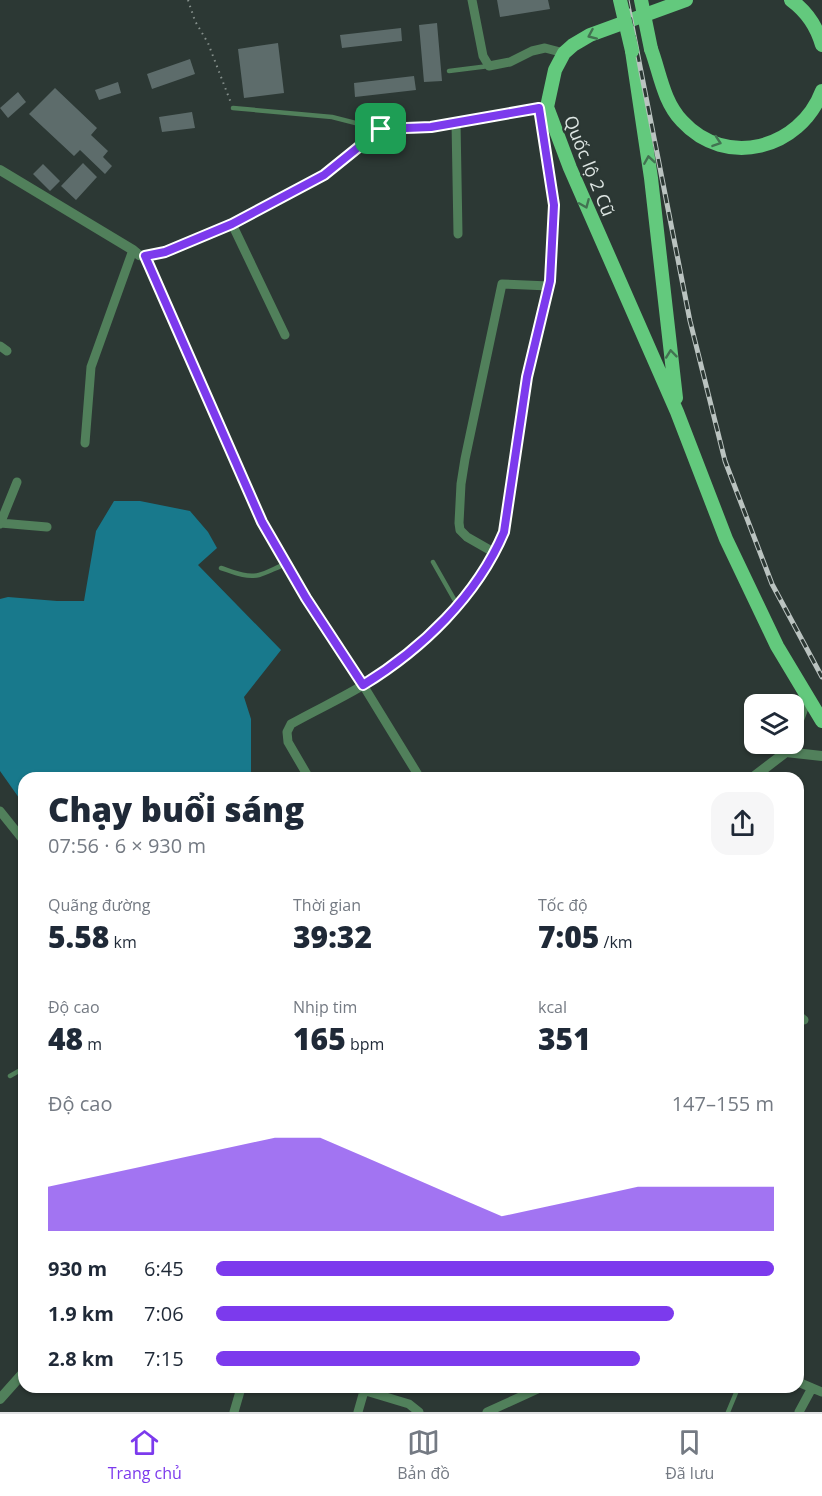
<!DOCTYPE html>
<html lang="vi">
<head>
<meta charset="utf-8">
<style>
	:root { --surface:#fff; --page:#f6f6f7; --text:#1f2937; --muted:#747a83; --line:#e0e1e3; --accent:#7c3aed }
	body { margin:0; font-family:"Open Sans",sans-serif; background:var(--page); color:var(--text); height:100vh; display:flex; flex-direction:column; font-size:22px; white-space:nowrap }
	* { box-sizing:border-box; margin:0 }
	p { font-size:20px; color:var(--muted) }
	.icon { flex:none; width:33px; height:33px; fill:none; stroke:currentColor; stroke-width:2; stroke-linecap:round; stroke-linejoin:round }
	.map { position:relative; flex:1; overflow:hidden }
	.drawer { position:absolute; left:18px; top:772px; width:786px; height:621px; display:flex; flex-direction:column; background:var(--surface); border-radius:18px; box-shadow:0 2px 4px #0004 }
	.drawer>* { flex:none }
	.controls { position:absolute; left:744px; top:694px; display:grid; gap:12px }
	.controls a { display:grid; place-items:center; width:60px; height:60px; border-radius:12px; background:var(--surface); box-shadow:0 2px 4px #0004; font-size:30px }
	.pin { position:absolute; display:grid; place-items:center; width:51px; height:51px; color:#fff; margin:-26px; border-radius:12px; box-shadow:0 3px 9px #0006 }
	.round { display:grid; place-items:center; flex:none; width:63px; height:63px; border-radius:18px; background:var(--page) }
	.summary { display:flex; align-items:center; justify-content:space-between; height:102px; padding:0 30px }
	h1 { font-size:33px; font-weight:800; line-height:45px }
	.metrics { display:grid; grid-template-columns:repeat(3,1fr); gap:9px; height:102px; padding:6px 30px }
	.metrics div { display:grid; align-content:center }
	.metrics b { font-size:30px; font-weight:800 }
	.metrics small { font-size:16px; font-weight:400 }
	.metrics p { font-size:16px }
	.chart { height:168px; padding:12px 30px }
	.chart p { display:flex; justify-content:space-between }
	.chart svg { width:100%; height:108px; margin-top:6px; fill:var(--accent); opacity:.7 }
	ul { padding:0 30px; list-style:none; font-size:20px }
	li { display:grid; grid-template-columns:96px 72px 1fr; align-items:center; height:45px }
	li i { height:15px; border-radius:8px; background:var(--accent) }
	.tab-bar { display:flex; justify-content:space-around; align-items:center; height:84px; border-top:2px solid var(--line); background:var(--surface); font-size:16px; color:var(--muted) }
	.tab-bar a { display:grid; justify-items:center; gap:3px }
	.tab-bar .active { color:var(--accent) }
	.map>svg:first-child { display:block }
	.water { fill:#18798c }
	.building { fill:#5d6c6b }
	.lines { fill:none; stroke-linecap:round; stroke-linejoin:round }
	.path { stroke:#86908c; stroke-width:2; stroke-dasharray:1.5 4.5; stroke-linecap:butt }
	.service { stroke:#51805b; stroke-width:4.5 }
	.minor { stroke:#51805b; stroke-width:9 }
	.tertiary { stroke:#51805b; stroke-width:10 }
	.primary { stroke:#63c97d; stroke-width:14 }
	.rail-casing { stroke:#bac3c0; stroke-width:5 }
	.rail { stroke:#2c3834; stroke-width:3; stroke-dasharray:9; stroke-linecap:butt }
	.primary-bridge { stroke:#63c97d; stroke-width:14 }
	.oneway { stroke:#427251 }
	.route-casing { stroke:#fff; stroke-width:12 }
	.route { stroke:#7c3aed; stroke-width:8 }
	.labels { text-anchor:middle; stroke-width:4.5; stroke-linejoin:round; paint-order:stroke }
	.street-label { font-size:18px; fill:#dee6e3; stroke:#2c3834 }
</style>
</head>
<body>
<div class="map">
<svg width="822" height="1412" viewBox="0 0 822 1412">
	<rect width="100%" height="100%" fill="#2c3834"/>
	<path class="water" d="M 114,501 L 140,501 L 190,511 L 208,532 L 217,548 L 198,565 L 281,650 L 244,697 L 251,719 L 251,778 L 24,778 L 24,805 L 0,771 L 0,599 L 8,597 L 57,601 L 84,601 L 96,531 Z"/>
	<path class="building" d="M 497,0 L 548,0 L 550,9 L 500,17 Z
		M 437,23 L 442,81 L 424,82 L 419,25 Z
		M 401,28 L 402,41 L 342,48 L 340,35 Z
		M 278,43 L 284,93 L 244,98 L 238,49 Z
		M 190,59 L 195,74 L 152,89 L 147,74 Z
		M 414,76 L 416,90 L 355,97 L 354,83 Z
		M 118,82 L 121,93 L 99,100 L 95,90 Z
		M 55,88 L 97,128 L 91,135 L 108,151 L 103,157 L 112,166 L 105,174 L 80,150 L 74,156 L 29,114 Z
		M 18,92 L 26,102 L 8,118 L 0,108 Z
		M 192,112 L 195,128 L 162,132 L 159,117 Z
		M 83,163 L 97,177 L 76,200 L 61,186 Z
		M 43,164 L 60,181 L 50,191 L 33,174 Z"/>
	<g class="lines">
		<path class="path" d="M 188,0 L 195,21 L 208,43 L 231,103"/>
		<path class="service" d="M 449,71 L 489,66
			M 233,108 L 332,117 L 379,129
			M 433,562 L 458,606
			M 221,568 C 233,572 246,578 259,575 C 267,573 277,567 286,564
			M 10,1076 L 24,1068
			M 728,1412 L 738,1388"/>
		<path class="minor" d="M 472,0 L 483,56 L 489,66 L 510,62 L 532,51 L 545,48 L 564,53
			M 456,122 L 458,234
			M 232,224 L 285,335
			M 145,256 L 262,522 L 306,598 L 363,685 L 420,778
			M 0,346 L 7,351
			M 85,443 L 91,367 L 133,250
			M 0,523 L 47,527
			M 0,524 L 17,482
			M 495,553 L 467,537 L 460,530 L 459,523 L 461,484 L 465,459 L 502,284 L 549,286
			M 309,778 L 288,742 L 287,732 L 291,724 C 323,706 358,691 387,670 C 436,635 481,588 504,532 L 528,373 L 550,281 L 554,205 L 539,108
			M 0,811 L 24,841
			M 798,1015 L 804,1020
			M 798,1382 L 822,1392
			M 356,1388 L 409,1404 L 419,1412
			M 234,1412 L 241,1388
			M 358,1412 L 364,1391
			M 487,1412 L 540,1388
			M 799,1412 L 812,1388"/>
		<path class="tertiary" d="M 0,170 L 133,250 L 139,255 L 145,256 L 165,252 L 232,224 L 324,175 L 381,129 L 431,127 L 547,107
			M 794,733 L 807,699
			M 786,752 L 822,756
			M 752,778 L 786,752 L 789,744
			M 0,1399 L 24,1372"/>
		<path class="primary" d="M 686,0 L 590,35 L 573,45 L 564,53 L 555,70 L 547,107 L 570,168 L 677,412 L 726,539 L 777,646 L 822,721
			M 791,0 C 806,11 817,27 822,45
			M 651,49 C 660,73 663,101 682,121 C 726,169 800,149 822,91
			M 632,51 L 651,178 L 676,398"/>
		<g class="rail-casing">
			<path id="rail" d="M 627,0 L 690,321 L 725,461 L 772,584 L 822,677"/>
		</g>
		<use href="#rail" class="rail"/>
		<path class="primary-bridge" d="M 620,0 L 632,51
			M 641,0 L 651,49"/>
	</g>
	<defs><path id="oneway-chevron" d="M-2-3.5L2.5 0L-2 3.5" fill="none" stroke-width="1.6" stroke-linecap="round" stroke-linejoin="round" transform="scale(1.5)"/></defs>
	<g class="oneway">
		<use href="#oneway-chevron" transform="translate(592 35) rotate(156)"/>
		<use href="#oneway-chevron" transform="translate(717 142) rotate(19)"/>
		<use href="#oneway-chevron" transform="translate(649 160) rotate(-99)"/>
		<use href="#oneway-chevron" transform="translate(585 204) rotate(67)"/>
		<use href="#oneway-chevron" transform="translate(671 354) rotate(-96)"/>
	</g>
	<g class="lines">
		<g class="route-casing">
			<path id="route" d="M 539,108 L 554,205 L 550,281 L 527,377 L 504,532 C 477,596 422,649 363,685 L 306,598 L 262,522 L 145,256 L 165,252 L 232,224 L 324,175 L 381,129 L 431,127 Z"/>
		</g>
		<use href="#route" class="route"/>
	</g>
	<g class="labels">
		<g class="street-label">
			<text transform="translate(589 166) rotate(68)" y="6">Quốc lộ 2 Cũ</text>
		</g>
	</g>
</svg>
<div class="controls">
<a><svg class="icon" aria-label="layers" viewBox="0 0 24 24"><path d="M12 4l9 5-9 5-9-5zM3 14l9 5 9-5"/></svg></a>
</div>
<div class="pin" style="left:381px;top:129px;background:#1e9e55"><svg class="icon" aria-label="arrive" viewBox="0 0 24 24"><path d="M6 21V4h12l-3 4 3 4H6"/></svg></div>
<section class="drawer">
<div class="summary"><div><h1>Chạy buổi sáng</h1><p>07:56 · 6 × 930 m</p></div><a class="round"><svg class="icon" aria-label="share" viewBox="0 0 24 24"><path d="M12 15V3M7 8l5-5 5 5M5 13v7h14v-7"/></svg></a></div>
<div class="metrics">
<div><p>Quãng đường</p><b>5.58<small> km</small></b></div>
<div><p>Thời gian</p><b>39:32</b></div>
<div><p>Tốc độ</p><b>7:05<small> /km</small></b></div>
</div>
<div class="metrics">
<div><p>Độ cao</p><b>48<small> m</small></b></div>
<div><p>Nhịp tim</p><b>165<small> bpm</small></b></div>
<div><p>kcal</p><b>351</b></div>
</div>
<div class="chart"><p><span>Độ cao</span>147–155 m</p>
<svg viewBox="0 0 160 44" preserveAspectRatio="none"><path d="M0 44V26L10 22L20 18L30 14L40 10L50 6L60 6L70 14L80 22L90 30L100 38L110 34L120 30L130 26L140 26L150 26L160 26V44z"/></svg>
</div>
<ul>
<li><b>930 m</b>6:45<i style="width:100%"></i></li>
<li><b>1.9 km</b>7:06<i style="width:82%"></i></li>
<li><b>2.8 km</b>7:15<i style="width:76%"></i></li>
</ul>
</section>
</div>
<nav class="tab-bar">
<a class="active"><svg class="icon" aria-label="home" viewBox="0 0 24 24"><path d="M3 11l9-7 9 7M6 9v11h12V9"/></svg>Trang chủ</a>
<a><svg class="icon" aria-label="map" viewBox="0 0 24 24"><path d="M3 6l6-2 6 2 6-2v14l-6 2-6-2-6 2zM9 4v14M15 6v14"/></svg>Bản đồ</a>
<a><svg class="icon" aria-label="saved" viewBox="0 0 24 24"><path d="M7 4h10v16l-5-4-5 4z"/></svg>Đã lưu</a>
</nav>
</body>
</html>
